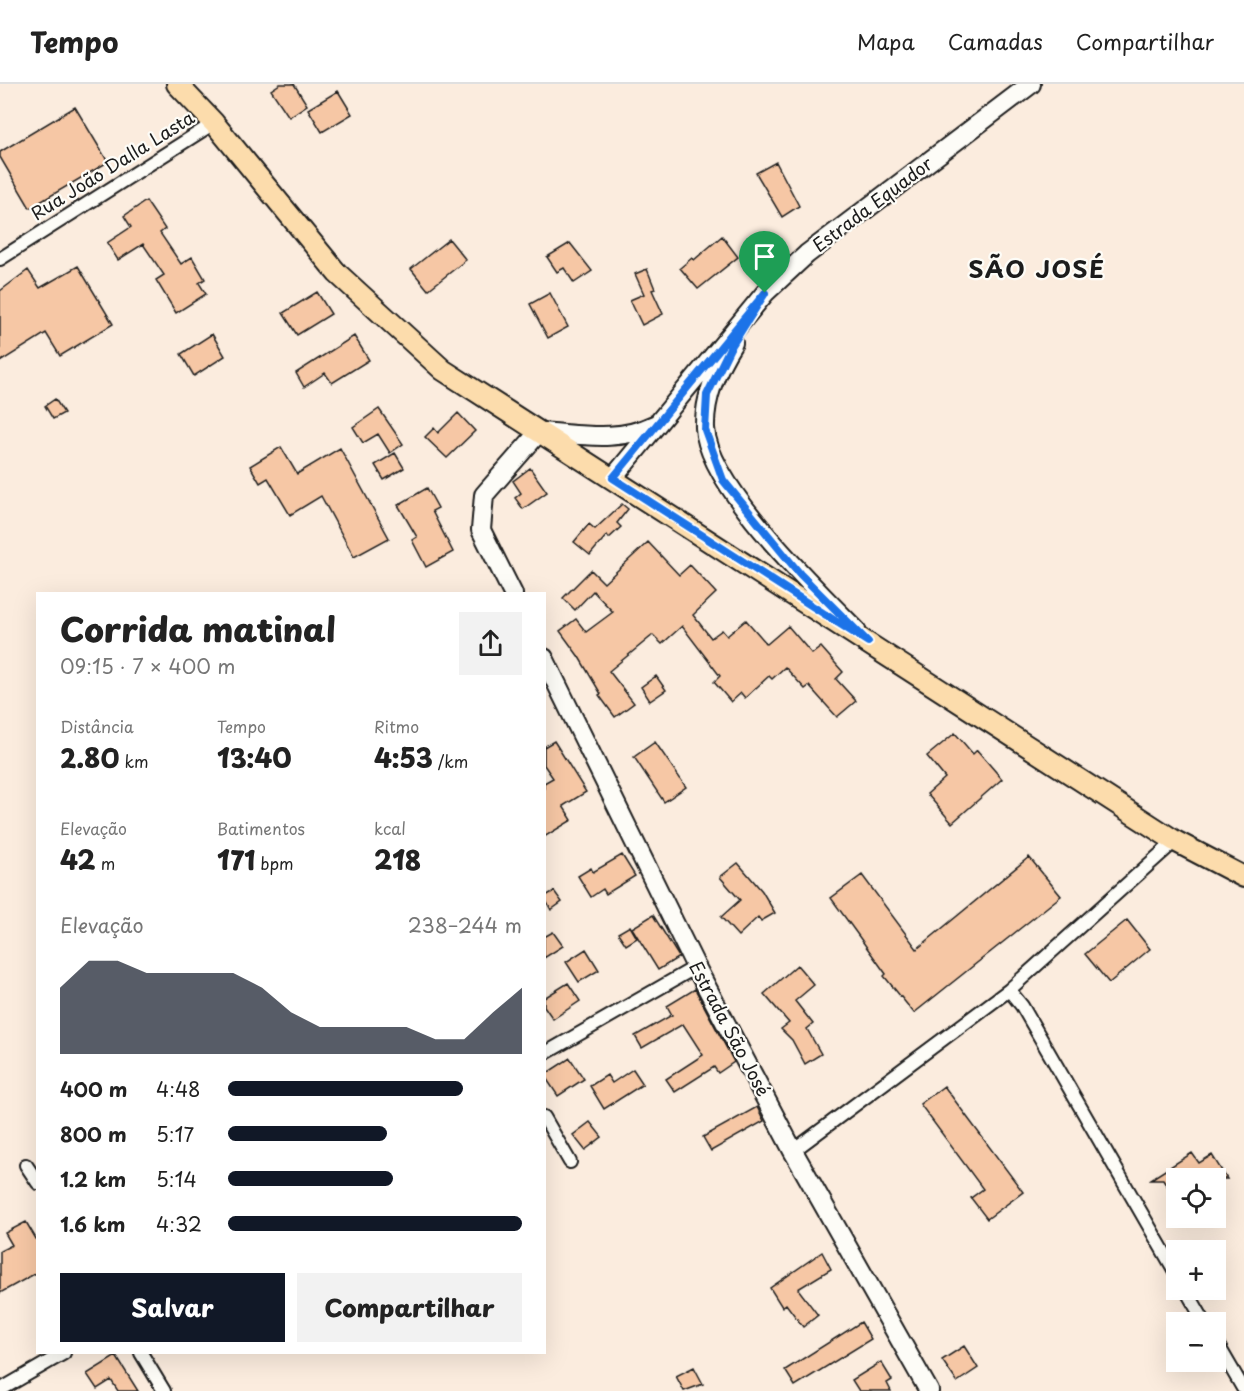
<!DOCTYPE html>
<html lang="pt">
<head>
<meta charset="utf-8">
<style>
	:root { --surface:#fff; --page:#f2f2f2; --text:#222; --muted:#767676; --line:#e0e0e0; --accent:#111827 }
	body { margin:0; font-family:"Playpen Sans",sans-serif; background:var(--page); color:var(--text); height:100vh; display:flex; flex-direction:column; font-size:22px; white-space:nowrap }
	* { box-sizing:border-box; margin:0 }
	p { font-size:20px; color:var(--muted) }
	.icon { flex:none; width:33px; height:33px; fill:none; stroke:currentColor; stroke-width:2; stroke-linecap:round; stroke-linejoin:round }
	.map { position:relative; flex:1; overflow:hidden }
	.side { position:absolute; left:36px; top:508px; width:510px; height:762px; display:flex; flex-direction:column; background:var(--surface); border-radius:0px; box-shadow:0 6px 24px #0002 }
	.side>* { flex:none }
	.controls { position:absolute; left:1166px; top:1084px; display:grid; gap:12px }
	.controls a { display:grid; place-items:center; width:60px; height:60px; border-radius:0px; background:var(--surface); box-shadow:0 6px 24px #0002; font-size:30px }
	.pin { position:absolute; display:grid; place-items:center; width:51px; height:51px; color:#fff; margin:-62px -26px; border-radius:50% 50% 50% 0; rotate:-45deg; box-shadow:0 0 6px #0007 }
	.pin .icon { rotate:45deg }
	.round { display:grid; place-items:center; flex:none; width:63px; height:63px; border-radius:0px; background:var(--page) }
	.summary { display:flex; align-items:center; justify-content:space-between; height:102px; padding:0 24px }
	h1 { font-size:33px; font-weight:800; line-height:45px }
	.stats { display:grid; grid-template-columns:repeat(3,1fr); gap:9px; height:102px; padding:6px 24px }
	.stats div { display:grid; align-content:center }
	.stats b { font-size:26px; font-weight:800 }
	.stats small { font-size:16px; font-weight:400 }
	.stats p { font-size:16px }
	.chart { height:168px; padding:12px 24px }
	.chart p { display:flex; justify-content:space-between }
	.chart svg { width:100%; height:108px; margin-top:6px; fill:var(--accent); opacity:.7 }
	.cta { display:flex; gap:12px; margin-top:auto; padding:12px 24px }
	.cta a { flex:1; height:69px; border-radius:0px; background:var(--accent); color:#fff; font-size:24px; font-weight:800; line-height:69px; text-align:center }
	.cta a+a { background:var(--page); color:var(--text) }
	ul { padding:0 24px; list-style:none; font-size:20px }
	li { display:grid; grid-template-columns:96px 72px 1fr; align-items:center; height:45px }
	li i { height:15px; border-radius:8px; background:var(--accent) }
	header { display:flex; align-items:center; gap:36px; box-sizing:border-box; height:84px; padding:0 30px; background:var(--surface); border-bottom:2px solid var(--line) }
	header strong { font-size:28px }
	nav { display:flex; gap:33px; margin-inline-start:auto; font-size:21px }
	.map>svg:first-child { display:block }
	.building { fill:#f6c7a5; stroke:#1c1c1c; stroke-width:1.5 }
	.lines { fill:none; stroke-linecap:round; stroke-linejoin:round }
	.street-casing { stroke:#1c1c1c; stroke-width:16 }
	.secondary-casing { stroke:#1c1c1c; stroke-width:22 }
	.primary-casing { stroke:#1c1c1c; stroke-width:24 }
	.street { stroke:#fdfcf7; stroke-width:12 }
	.secondary { stroke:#fdfcf7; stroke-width:18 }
	.primary { stroke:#fcdcac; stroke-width:20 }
	.route-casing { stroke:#fff; stroke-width:12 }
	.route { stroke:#1a73e8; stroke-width:8 }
	.labels { text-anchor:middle; stroke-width:4.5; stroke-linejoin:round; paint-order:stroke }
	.street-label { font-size:18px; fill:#1c1c1c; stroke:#fdfcf7 }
	.district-label { font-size:24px; font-weight:bold; letter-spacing:1.5px; fill:#1c1c1c; stroke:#fdfcf7 }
</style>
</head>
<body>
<header>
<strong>Tempo</strong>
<nav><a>Mapa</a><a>Camadas</a><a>Compartilhar</a></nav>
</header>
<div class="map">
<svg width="1244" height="1307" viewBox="0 0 1244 1307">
	<rect width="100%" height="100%" fill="#fbecde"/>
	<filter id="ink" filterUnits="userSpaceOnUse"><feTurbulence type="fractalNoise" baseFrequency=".0167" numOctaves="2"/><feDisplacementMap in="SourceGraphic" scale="12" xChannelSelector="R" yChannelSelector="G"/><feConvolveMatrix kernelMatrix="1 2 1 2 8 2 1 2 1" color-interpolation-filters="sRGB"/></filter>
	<g filter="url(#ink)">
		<path class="building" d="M 280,0 L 294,0 L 307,21 L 289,33 L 271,6 Z
			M 338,7 L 352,30 L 322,48 L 308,25 Z
			M 75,23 L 108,78 L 30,124 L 0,73 L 0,68 Z
			M 776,78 L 799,122 L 782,133 L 756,89 Z
			M 146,117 L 165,145 L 160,149 L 181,180 L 192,173 L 205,195 L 199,199 L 206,210 L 176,229 L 156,196 L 164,191 L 143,160 L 118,176 L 107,159 L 131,143 L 124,132 Z
			M 722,152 L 738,173 L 698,205 L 680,184 L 692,174 L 694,176 Z
			M 449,155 L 466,176 L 428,206 L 411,185 Z
			M 570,159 L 592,187 L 574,199 L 564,184 L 557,188 L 547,173 Z
			M 78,182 L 113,240 L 60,272 L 46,249 L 0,278 L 0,207 L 28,186 L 40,204 Z
			M 647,185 L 655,205 L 652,206 L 663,230 L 642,241 L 630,216 L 644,210 L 635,190 Z
			M 317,208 L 331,230 L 297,251 L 283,229 Z
			M 550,209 L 568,243 L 548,254 L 530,220 Z
			M 212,250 L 225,272 L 194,292 L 181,270 Z
			M 354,252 L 369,276 L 332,299 L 325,289 L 304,303 L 296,289 Z
			M 55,315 L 64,329 L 53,335 L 45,322 Z
			M 379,325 L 403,360 L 390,369 L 378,350 L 363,359 L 353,343 Z
			M 458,329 L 475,347 L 447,374 L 425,353 L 434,344 L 438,349 Z
			M 281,363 L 297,390 L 340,364 L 389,454 L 354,473 L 321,412 L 290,431 L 268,394 L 260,399 L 250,382 Z
			M 395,369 L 404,384 L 384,396 L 375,381 Z
			M 530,384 L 547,408 L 523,425 L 515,414 L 521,409 L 513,397 Z
			M 427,404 L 438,424 L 432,427 L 453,468 L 426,483 L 412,456 L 417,453 L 398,421 Z
			M 622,420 L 628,425 L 617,439 L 621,443 L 609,454 L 607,451 L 590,471 L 574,458 L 589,440 L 595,445 Z
			M 648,458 L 679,491 L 690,481 L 716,509 L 693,531 L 711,554 L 722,546 L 727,552 L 746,536 L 767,560 L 788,542 L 812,570 L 821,563 L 843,588 L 836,595 L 856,617 L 837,633 L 809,602 L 805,605 L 785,583 L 772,595 L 769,592 L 745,614 L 741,609 L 731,618 L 714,598 L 720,592 L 682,542 L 662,560 L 653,551 L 609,587 L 634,619 L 615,633 L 599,611 L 601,610 L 579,573 L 560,547 L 576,535 L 586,548 L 613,528 L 593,507 L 575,526 L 563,514 L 591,486 L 604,499 Z
			M 656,592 L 666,606 L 650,617 L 641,603 Z
			M 955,649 L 973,670 L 977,666 L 1002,695 L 952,739 L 927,710 L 945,694 L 927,672 Z
			M 554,657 L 586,708 L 563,722 L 572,736 L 544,753 L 544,699 L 553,694 L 544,681 L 544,663 Z
			M 655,658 L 686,703 L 664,718 L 634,673 Z
			M 622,771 L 635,792 L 606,810 L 603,805 L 591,813 L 578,792 L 591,784 L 593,788 Z
			M 1029,773 L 1061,812 L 914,929 L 884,892 L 886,890 L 831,814 L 862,791 L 917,865 Z
			M 738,779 L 762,807 L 775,829 L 761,837 L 758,833 L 738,852 L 721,833 L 740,816 L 720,793 Z
			M 554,807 L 562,818 L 551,826 L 544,813 Z
			M 653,831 L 679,873 L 658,886 L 632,844 Z
			M 1127,836 L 1150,865 L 1109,899 L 1085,870 Z
			M 630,842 L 637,854 L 626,861 L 618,849 Z
			M 553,848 L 563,862 L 544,874 L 544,853 Z
			M 586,865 L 599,886 L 579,898 L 566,878 Z
			M 797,881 L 814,901 L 795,917 L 813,940 L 807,945 L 821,970 L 805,980 L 792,956 L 781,945 L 789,939 L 764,910 Z
			M 568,899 L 580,917 L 553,935 L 544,922 L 544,914 Z
			M 695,905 L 734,978 L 718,989 L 714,983 L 675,1008 L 666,995 L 703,971 L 683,940 L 642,964 L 635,952 L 672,931 L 667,922 Z
			M 570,974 L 584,995 L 558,1012 L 544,991 Z
			M 633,985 L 643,1000 L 604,1025 L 590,1002 L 607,991 L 612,999 Z
			M 944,1002 L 1023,1108 L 987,1135 L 971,1114 L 983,1105 L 920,1020 Z
			M 757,1023 L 764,1037 L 711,1067 L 703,1053 Z
			M 590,1038 L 602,1053 L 585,1066 L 573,1051 Z
			M 1192,1069 L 1199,1079 L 1212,1071 L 1227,1095 L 1176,1095 L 1176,1116 L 1163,1095 L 1151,1095 Z
			M 26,1138 L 38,1158 L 38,1188 L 0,1209 L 0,1167 L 12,1161 L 5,1149 Z
			M 822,1168 L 831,1185 L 798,1205 L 818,1231 L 803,1243 L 786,1220 L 782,1223 L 770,1204 Z
			M 861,1238 L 871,1255 L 795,1302 L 785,1286 Z
			M 964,1262 L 978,1284 L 957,1298 L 942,1276 Z
			M 116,1272 L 138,1307 L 118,1307 L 111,1296 L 97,1305 L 87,1290 Z
			M 881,1278 L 892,1296 L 887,1299 L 891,1307 L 859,1307 L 852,1296 Z
			M 694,1283 L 703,1300 L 684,1307 L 676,1292 Z"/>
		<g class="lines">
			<g class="street-casing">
				<path id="street" d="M 0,175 L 214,39
					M 1009,906 L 1022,922 L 1176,1189
					M 544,970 L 696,883
					M 544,1033 L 570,1078
					M 793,1067 L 1009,906 L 1175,757
					M 26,1081 L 38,1099
					M 1186,1206 L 1205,1239
					M 1215,1256 L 1244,1306
					M 141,1269 L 164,1307
					M 0,1306 L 64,1269"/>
			</g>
			<g class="secondary-casing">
				<path id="secondary" d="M 733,259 C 717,284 704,313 705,344 C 708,401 815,505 856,546
					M 613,394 L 765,209 L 807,170 L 1031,0
					M 513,510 L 481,446 L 484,411 L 539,348 C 579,350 617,359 654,341
					M 544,574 L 696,883 L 793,1067 L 929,1307"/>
			</g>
			<g class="primary-casing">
				<path id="primary" d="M 177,0 L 214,39 L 337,189 L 443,286 L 1175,757 L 1244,793"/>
			</g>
			<use href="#street" class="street"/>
			<use href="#secondary" class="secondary"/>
			<use href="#primary" class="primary"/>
		</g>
	</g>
	<g class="lines" filter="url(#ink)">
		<g class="route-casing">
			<path id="route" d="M 765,209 L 730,264 L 707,311 L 705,346 L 723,396 L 800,490 L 868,558 L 613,394 Z"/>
		</g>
		<use href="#route" class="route"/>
	</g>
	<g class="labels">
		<g class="street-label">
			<text transform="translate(113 82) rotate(-32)" y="6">Rua João Dalla Lasta</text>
			<text transform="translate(873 121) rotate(-37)" y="6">Estrada Equador</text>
			<text transform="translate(729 945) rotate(62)" y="6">Estrada São José</text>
		</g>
		<g class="district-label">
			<text x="1037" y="194">SÃO JOSÉ</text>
		</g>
	</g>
</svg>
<div class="controls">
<a><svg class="icon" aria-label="locate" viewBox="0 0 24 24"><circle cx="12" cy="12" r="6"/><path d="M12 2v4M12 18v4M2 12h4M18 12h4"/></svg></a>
<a>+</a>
<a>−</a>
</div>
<div class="pin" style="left:765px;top:209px;background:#1e9e55"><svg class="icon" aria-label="arrive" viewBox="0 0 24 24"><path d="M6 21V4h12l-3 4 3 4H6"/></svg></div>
<section class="side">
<div class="summary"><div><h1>Corrida matinal</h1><p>09:15 · 7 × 400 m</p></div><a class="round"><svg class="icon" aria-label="share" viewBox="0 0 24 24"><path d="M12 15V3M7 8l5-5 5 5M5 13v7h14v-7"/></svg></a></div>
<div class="stats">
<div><p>Distância</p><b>2.80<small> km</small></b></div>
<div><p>Tempo</p><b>13:40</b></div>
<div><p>Ritmo</p><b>4:53<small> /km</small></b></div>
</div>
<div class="stats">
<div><p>Elevação</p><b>42<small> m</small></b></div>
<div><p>Batimentos</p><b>171<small> bpm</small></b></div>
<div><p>kcal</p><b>218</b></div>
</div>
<div class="chart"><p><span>Elevação</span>238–244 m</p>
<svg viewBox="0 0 160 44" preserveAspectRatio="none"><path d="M0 44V17L10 6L20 6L30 11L40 11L50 11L60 11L70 17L80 27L90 33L100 33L110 33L120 33L130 38L140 38L150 27L160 17V44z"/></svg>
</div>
<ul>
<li><b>400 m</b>4:48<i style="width:80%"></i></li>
<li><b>800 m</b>5:17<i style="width:54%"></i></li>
<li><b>1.2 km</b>5:14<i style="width:56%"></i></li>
<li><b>1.6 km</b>4:32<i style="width:100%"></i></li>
</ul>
<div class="cta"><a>Salvar</a><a>Compartilhar</a></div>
</section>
</div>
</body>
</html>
